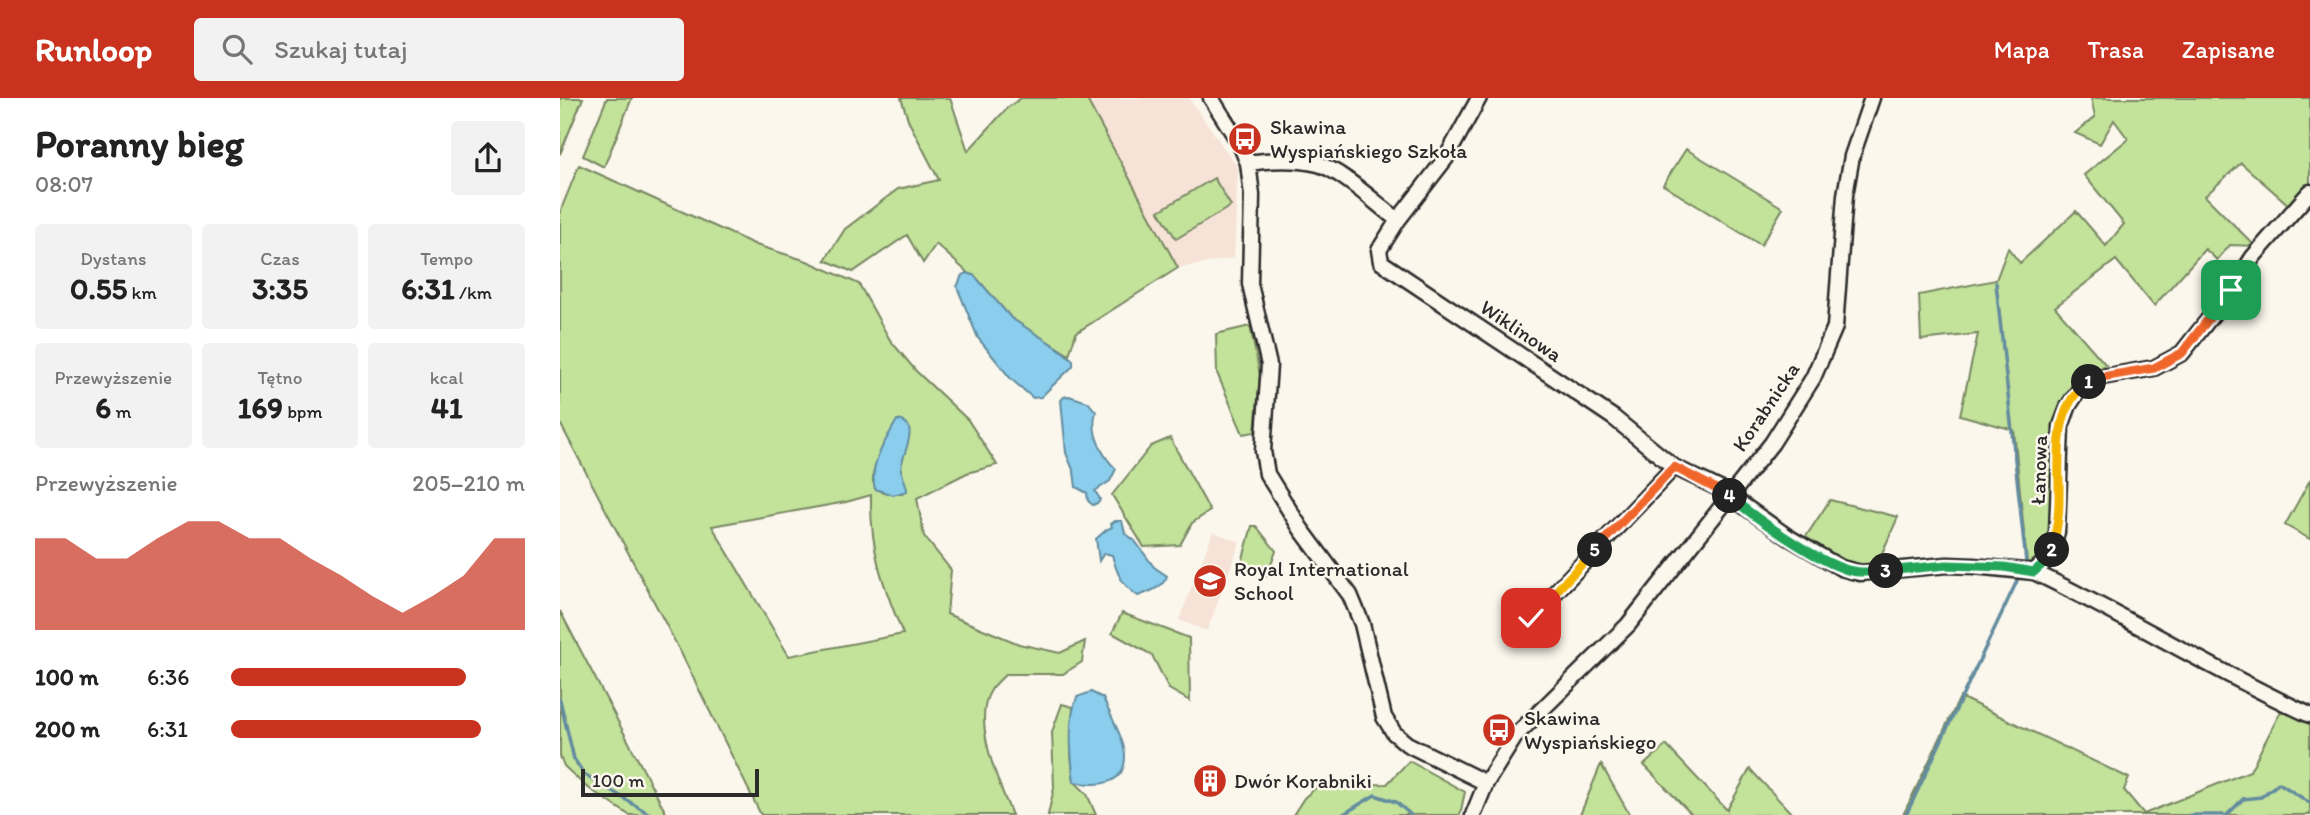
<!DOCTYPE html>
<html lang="pl">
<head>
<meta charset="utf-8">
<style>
	:root { --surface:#fff; --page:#f2f2f2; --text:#222; --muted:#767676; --accent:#c8321e }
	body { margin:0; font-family:Itim,sans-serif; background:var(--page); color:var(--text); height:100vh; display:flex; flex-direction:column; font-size:26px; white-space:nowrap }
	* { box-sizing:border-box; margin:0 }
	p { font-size:23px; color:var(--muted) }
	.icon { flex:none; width:38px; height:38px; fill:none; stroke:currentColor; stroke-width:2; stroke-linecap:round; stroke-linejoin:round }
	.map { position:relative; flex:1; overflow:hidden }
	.side { display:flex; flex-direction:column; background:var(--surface); width:560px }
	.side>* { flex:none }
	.scale { position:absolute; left:21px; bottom:18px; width:178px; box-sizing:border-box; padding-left:7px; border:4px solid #2b2b2b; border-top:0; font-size:19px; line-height:24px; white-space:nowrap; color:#2b2b2b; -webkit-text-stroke:5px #fbf7ec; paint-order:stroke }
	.pin { position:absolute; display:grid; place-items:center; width:60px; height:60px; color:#fff; margin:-30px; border-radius:14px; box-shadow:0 4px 10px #0006 }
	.km { position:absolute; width:35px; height:35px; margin:-18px; border-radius:50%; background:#222; color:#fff; font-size:19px; line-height:35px; text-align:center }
	.round { display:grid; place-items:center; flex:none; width:74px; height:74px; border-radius:7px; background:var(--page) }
	.head { display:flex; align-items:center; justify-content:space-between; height:119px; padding:0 35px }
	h1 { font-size:38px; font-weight:800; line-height:52px }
	.figures { display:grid; grid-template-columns:repeat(3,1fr); gap:10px; height:119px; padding:7px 35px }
	.figures div { display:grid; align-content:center; border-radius:7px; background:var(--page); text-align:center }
	.figures b { font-size:30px; font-weight:800 }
	.figures small { font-size:19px; font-weight:400 }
	.figures p { font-size:19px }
	.chart { height:196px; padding:14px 35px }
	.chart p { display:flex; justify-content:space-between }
	.chart svg { width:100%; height:126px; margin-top:7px; fill:var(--accent); opacity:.7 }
	ul { padding:0 35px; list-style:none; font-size:23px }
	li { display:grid; grid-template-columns:112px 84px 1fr; align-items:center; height:52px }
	li i { height:18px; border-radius:9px; background:var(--accent) }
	header { display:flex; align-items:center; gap:42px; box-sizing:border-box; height:98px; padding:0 35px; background:var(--accent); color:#fff }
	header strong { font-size:33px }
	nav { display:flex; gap:38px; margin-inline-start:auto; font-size:24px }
	.search { width:490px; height:63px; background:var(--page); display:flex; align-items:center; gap:18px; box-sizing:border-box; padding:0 24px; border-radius:7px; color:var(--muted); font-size:26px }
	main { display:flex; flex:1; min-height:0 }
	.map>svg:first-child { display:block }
	.built { fill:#f6e2d6 }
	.green { fill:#c3e29a; stroke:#778662; stroke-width:2; fill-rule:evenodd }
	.water { fill:#8acdec; stroke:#648c9f; stroke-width:2 }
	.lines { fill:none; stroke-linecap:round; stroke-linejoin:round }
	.stream { stroke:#648c9f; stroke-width:3.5 }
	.minor-casing { stroke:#2b2b2b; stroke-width:19 }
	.minor { stroke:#fbf7ec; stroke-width:14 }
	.split-1-casing { stroke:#fff; stroke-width:14 }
	.split-2-casing { stroke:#fff; stroke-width:14 }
	.split-3-casing { stroke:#fff; stroke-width:14 }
	.split-4-casing { stroke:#fff; stroke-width:14 }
	.split-5-casing { stroke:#fff; stroke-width:14 }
	.split-6-casing { stroke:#fff; stroke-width:14 }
	.split-1 { stroke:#f0652b; stroke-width:9 }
	.split-2 { stroke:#f5b400; stroke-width:9 }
	.split-3 { stroke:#22a559; stroke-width:9 }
	.split-4 { stroke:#22a559; stroke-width:9 }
	.split-5 { stroke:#f0652b; stroke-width:9 }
	.split-6 { stroke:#f5b400; stroke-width:9 }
	.labels { text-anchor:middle; stroke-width:5; stroke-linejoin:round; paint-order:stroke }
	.poi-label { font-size:21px; fill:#2b2b2b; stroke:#fbf7ec; text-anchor:start }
	.street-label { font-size:21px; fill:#2b2b2b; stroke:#fbf7ec }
</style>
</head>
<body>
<header>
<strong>Runloop</strong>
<div class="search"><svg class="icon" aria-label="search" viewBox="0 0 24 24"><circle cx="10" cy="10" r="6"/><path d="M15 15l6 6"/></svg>Szukaj tutaj</div>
<nav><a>Mapa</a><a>Trasa</a><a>Zapisane</a></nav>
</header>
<main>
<section class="side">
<div class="head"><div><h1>Poranny bieg</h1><p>08:07</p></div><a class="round"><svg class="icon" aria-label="share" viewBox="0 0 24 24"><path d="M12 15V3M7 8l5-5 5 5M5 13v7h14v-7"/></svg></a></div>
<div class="figures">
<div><p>Dystans</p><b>0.55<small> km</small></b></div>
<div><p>Czas</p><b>3:35</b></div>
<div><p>Tempo</p><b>6:31<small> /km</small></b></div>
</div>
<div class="figures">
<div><p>Przewyższenie</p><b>6<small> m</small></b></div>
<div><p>Tętno</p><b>169<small> bpm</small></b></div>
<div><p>kcal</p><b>41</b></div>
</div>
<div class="chart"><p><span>Przewyższenie</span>205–210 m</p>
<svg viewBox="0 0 160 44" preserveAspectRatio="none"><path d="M0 44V12L10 12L20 19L30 19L40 12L50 6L60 6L70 12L80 12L90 19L100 25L110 32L120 38L130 32L140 25L150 12L160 12V44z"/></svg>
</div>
<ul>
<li><b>100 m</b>6:36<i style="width:80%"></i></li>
<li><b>200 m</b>6:31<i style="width:85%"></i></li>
</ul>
</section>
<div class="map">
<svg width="1750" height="717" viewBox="0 0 1750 717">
	<rect width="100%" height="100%" fill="#fbf7ec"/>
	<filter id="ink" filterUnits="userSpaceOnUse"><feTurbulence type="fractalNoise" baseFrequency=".0143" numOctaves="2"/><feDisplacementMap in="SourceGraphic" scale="14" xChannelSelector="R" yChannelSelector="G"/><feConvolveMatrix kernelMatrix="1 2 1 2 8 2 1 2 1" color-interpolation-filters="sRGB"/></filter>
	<g filter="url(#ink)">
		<path class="built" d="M 526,0 L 629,0 L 678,70 L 674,160 L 618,170 Z
			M 653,434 L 680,444 L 647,533 L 619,522 Z"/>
		<path class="green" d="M 0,0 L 23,0 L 0,56 Z
			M 47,0 L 72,0 L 44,69 L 23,58 Z
			M 341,0 L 390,0 L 408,53 L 447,10 L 461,0 L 526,0 L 618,170 L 516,235 L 509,257 L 451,220 L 415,178 L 408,175 L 376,146 L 363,165 L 347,137 L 293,174 L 265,162 L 285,131 L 338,91 L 379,82 L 349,24 Z
			M 1531,0 L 1750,0 L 1750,87 L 1730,108 L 1681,65 L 1645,98 L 1695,148 L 1670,147 L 1657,162 L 1645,151 L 1594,208 L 1556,162 L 1495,209 L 1546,267 L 1517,282 L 1510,293 L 1493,434 C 1488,450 1484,460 1467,465 L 1454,332 L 1400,317 L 1418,236 L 1361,242 L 1359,197 L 1436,182 L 1448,150 L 1460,165 L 1516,113 L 1546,148 L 1564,126 L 1524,77 L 1568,41 L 1554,22 L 1540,46 L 1515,35 L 1535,19 Z
			M 1126,51 L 1223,110 L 1201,147 L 1103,87 Z
			M 19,67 L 196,147 L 247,163 L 299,186 L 330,242 L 356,273 L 408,322 L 437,367 L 407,375 L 357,400 L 364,438 L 391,472 L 387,516 L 459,546 L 500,555 L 525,543 L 522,564 L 503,576 L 446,576 C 441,581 435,586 431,592 C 411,623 439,686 452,717 L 201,717 L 121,555 L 0,325 L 0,114 ZM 323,347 L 343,358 L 341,366 L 342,396 L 323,395 L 313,384 L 313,376 ZM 311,397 C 310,452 322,485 343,536 L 229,558 L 152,428 L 286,404 Z
			M 654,80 L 671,108 L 616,141 L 599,113 Z
			M 690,228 L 700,277 L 695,334 L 683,336 L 657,275 L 656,236 Z
			M 610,340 L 650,413 L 632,425 L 620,447 L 584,449 L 552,397 L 591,348 Z
			M 1750,382 L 1750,441 L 1725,427 Z
			M 1270,402 L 1338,419 L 1316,469 L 1277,461 L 1243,443 Z
			M 692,428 L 696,428 L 716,453 L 707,478 L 681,468 Z
			M 0,513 L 107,717 L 69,717 L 24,687 L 4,668 L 0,658 Z
			M 562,515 L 629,540 L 630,603 L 609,591 L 592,557 L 552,535 Z
			M 1400,599 L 1569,680 L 1564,692 L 1584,716 L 1690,673 L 1723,609 L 1750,622 L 1750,717 L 1343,717 Z
			M 502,606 L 513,609 L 511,657 L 514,683 L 527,696 L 536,717 L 488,717 L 494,690 L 492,634 Z
			M 1106,647 L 1167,712 L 1190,671 L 1233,717 L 1132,717 L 1084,667 Z
			M 849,663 L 905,694 L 900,717 L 733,717 L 744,700 L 759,687 L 827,686 Z
			M 1041,666 L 1068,714 L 1070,717 L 1020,717 Z"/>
		<path class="water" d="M 408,175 L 415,178 L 451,220 L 498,250 L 513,262 L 513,268 L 487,293 L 481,299 L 473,300 L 451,281 L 418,240 L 397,189 L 402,177 Z
			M 509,298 L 528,304 L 536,314 C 530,333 541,357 556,371 L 550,383 L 535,393 L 540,401 L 539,404 L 533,407 L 528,403 L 527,395 L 516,389 L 514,374 L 506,355 L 501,302 L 504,299 Z
			M 337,322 C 363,324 341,357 341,371 C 342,379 347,385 347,393 L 333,397 L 315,391 C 308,367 326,342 337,322 Z
			M 555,423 L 562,423 L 565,435 L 575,443 L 594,469 L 607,478 C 603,490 589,494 578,498 C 562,487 557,476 552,457 L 544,455 L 539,463 L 536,441 L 546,432 L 552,429 L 551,426 Z
			M 531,594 L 543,600 C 549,615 565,642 565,658 C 565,689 536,688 514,684 C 511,657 507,624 517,599 Z"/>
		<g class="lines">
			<path class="stream" d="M 1436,185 L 1466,464 L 1464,468
				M 0,602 L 14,661 L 24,676 L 91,717
				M 782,717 L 815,697 L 836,704 L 851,717
				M 1346,717 L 1457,483
				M 1630,717 L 1664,717
				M 1667,717 L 1683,701 L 1701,699 L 1719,685 L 1750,705"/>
			<g class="minor-casing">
				<path id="minor" d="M 651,0 L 680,46 L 688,65 L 692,97 L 690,186 L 709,267 L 703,353 L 707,376 L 741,431 L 790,497 L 802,526 L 824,619 L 834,635 L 847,646 L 926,685
					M 688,65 C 709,62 736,61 758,66 C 779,71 819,108 838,122 L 886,60 L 919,0
					M 838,122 L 819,152 L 821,164 L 1054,320 L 1114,369
					M 1474,474 C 1568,519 1656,574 1750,617
					M 971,520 L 1114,369 L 1160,391 L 1228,439 L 1281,470 L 1300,475 L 1387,467 L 1414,468 L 1474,474 L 1490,459 L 1497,434 L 1501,328 L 1509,307 L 1521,289 L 1536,280 L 1594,270 L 1622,255 L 1671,193 L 1693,159 L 1750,94
					M 913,717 L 926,685 L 956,637 L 1068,527 L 1212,345 L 1253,280 L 1275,229 L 1285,97 L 1292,58 L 1312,0"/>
			</g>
			<use href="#minor" class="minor"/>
		</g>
	</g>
	<g class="lines" filter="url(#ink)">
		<g class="split-1-casing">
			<path id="split-1" d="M 1529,284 L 1536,280 L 1594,270 L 1622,255 L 1671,192"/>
		</g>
		<g class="split-2-casing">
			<path id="split-2" d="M 1492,452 C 1496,436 1499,420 1499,403 C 1500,364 1491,308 1529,284"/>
		</g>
		<g class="split-3-casing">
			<path id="split-3" d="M 1326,473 L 1387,467 L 1444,469 L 1474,474 L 1490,459 L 1492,452"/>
		</g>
		<g class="split-4-casing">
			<path id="split-4" d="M 1170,398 C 1192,418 1253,460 1282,470 C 1296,476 1311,474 1326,473"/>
		</g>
		<g class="split-5-casing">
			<path id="split-5" d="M 1035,452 L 1114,369 L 1170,398"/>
		</g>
		<g class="split-6-casing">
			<path id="split-6" d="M 971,520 L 1035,452"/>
		</g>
		<use href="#split-1" class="split-1"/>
		<use href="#split-2" class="split-2"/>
		<use href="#split-3" class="split-3"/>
		<use href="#split-4" class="split-4"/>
		<use href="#split-5" class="split-5"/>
		<use href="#split-6" class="split-6"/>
	</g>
	<defs>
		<g id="bus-disc" transform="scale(1.75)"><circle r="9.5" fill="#c8321e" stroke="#fbf7ec"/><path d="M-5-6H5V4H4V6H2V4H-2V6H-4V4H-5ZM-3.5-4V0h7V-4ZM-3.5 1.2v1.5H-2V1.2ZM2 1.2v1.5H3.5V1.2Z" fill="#fff"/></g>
		<g id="school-disc" transform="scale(1.75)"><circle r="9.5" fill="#c8321e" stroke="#fbf7ec"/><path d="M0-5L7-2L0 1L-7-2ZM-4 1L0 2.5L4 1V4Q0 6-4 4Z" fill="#fff"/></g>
		<g id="building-disc" transform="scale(1.75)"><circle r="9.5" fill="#c8321e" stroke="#fbf7ec"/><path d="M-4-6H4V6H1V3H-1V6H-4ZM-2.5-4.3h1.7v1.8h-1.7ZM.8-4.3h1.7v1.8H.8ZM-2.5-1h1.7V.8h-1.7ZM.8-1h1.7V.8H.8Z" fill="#fff"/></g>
	</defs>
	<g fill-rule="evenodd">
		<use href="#bus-disc" x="685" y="41"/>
		<use href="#school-disc" x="650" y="483"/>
		<use href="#bus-disc" x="939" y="632"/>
		<use href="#building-disc" x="650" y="683"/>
	</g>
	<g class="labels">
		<g class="poi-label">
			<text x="710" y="36">Skawina<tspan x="710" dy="24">Wyspiańskiego Szkoła</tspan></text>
			<text x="674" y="478">Royal International<tspan x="674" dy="24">School</tspan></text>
			<text x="964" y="627">Skawina<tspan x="964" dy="24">Wyspiańskiego</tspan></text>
			<text x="674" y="690">Dwór Korabniki</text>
		</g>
		<g class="street-label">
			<text transform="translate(961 233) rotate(34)" y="7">Wiklinowa</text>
			<text transform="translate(1206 309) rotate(-56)" y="7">Korabnicka</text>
			<text transform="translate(1479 372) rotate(-88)" y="7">Łanowa</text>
		</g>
	</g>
</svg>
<div class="scale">100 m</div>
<div class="pin" style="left:1671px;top:192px;background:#1e9e55"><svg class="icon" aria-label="arrive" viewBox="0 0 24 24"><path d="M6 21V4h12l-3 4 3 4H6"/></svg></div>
<div class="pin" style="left:971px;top:520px;background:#d93025"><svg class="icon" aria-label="check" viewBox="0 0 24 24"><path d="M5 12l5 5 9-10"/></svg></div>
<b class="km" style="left:1529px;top:284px">1</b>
<b class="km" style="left:1492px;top:452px">2</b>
<b class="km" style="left:1326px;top:473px">3</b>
<b class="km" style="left:1170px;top:398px">4</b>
<b class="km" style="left:1035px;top:452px">5</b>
</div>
</main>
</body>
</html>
